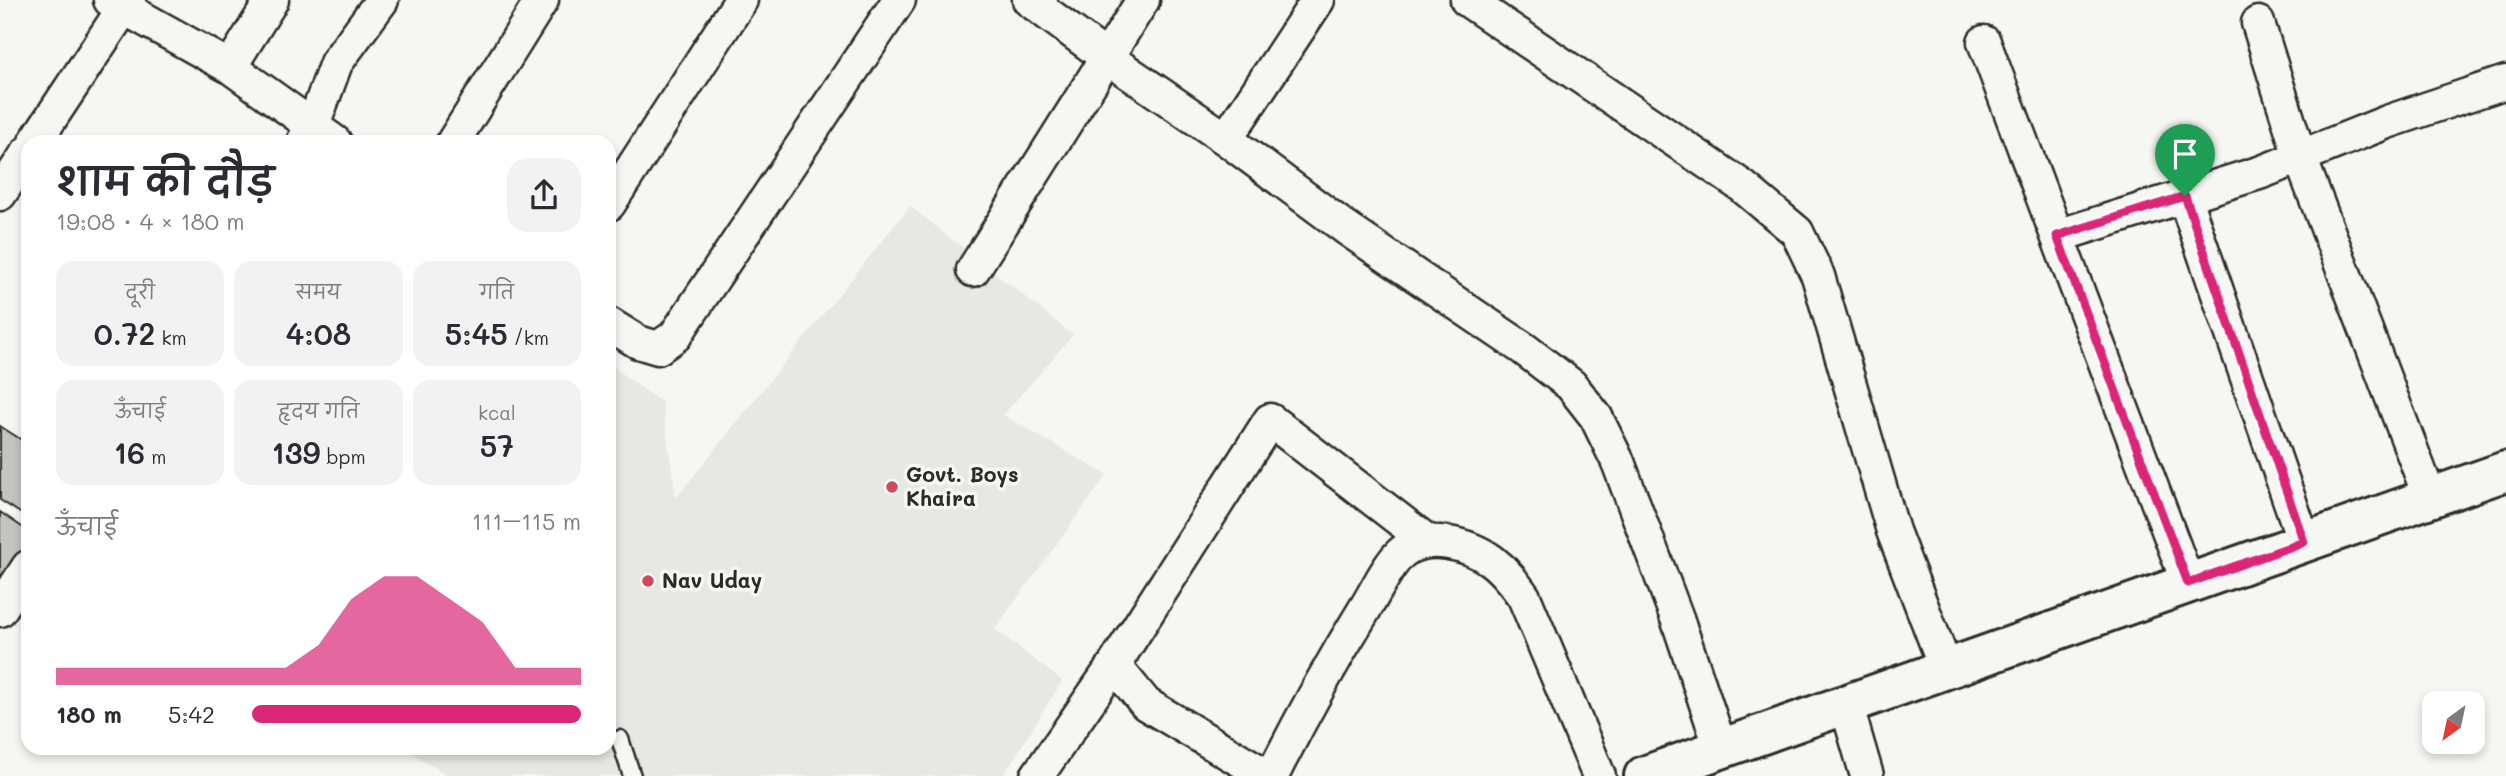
<!DOCTYPE html>
<html lang="hi">
<head>
<meta charset="utf-8">
<style>
	:root { --surface:#fff; --page:#f2f2f3; --text:#2b2b33; --muted:#7c7c81; --accent:#db2777 }
	body { margin:0; font-family:Mali,"Playpen Sans Deva",sans-serif; background:var(--page); color:var(--text); height:100vh; display:flex; flex-direction:column; font-size:26px; white-space:nowrap }
	* { box-sizing:border-box; margin:0 }
	p { font-size:23px; color:var(--muted) }
	.icon { flex:none; width:38px; height:38px; fill:none; stroke:currentColor; stroke-width:2; stroke-linecap:round; stroke-linejoin:round }
	.map { position:relative; flex:1; overflow:hidden }
	.drawer { position:absolute; left:21px; top:135px; width:595px; height:620px; display:flex; flex-direction:column; background:var(--surface); border-radius:21px; box-shadow:0 4px 10px #0003 }
	.drawer>* { flex:none }
	.needle { width:46px; rotate:213deg }
	.controls { position:absolute; left:2422px; top:691px; display:grid; gap:14px }
	.controls a { display:grid; place-items:center; width:63px; height:63px; border-radius:14px; background:var(--surface); box-shadow:0 4px 10px #0003; font-size:35px }
	.pin { position:absolute; display:grid; place-items:center; width:60px; height:60px; color:#fff; margin:-72px -30px; border-radius:50% 50% 50% 0; rotate:-45deg; box-shadow:0 0 7px #0007 }
	.pin .icon { rotate:45deg }
	.round { display:grid; place-items:center; flex:none; width:74px; height:74px; border-radius:21px; background:var(--page) }
	.head { display:flex; align-items:center; justify-content:space-between; height:119px; padding:0 35px }
	h1 { font-size:38px; font-weight:600; line-height:52px }
	.stats { display:grid; grid-template-columns:repeat(3,1fr); gap:10px; height:119px; padding:7px 35px }
	.stats div { display:grid; align-content:center; border-radius:18px; background:var(--page); text-align:center }
	.stats b { font-size:30px; font-weight:600 }
	.stats small { font-size:19px; font-weight:400 }
	.stats p { font-size:19px }
	.chart { height:196px; padding:14px 35px }
	.chart p { display:flex; justify-content:space-between }
	.chart svg { width:100%; height:126px; margin-top:7px; fill:var(--accent); opacity:.7 }
	ul { padding:0 35px; list-style:none; font-size:23px }
	li { display:grid; grid-template-columns:112px 84px 1fr; align-items:center; height:52px }
	li i { height:18px; border-radius:9px; background:var(--accent) }
	.map>svg:first-child { display:block }
	.built { fill:#e7e7e3 }
	.building { fill:#c3c3c0; stroke:#2b2b2b; stroke-width:2 }
	.lines { fill:none; stroke-linecap:round; stroke-linejoin:round }
	.lane-casing { stroke:#2b2b2b; stroke-width:21 }
	.street-casing { stroke:#2b2b2b; stroke-width:37 }
	.secondary-casing { stroke:#2b2b2b; stroke-width:44 }
	.lane { stroke:#f6f6f2; stroke-width:16 }
	.street { stroke:#f6f6f2; stroke-width:32 }
	.secondary { stroke:#f6f6f2; stroke-width:38 }
	.route-casing { stroke:#fff; stroke-width:14 }
	.route { stroke:#db2777; stroke-width:9 }
	.poi-dot { fill:#d1495b; stroke:#f6f6f2; stroke-width:2.5 }
	.labels { text-anchor:middle; stroke-width:7; stroke-linejoin:round; paint-order:stroke }
	.poi-label { font-size:21px; font-weight:bold; fill:#2b2b2b; stroke:#f6f6f2; text-anchor:start }
</style>
</head>
<body>
<div class="map">
<svg width="2506" height="776" viewBox="0 0 2506 776">
	<rect width="100%" height="100%" fill="#f6f6f2"/>
	<filter id="ink" filterUnits="userSpaceOnUse"><feTurbulence type="fractalNoise" baseFrequency=".0143" numOctaves="2"/><feDisplacementMap in="SourceGraphic" scale="14" xChannelSelector="R" yChannelSelector="G"/><feConvolveMatrix kernelMatrix="1 2 1 2 8 2 1 2 1" color-interpolation-filters="sRGB"/></filter>
	<g filter="url(#ink)">
		<path class="built" d="M 910,206 L 1073,335 L 1003,415 L 1107,475 L 995,629 L 1062,681 L 1003,776 L 448,776 L 402,747 L 609,747 L 609,364 L 662,403 L 676,498 Z"/>
		<path class="building" d="M 0,426 L 28,444 L 28,518 L 0,500 Z
			M 0,512 L 28,531 L 28,547 L 6,581 L 0,576 Z"/>
		<g class="lines">
			<g class="lane-casing">
				<path id="lane" d="M 620,739 L 632,776"/>
			</g>
			<g class="street-casing">
				<path id="street" d="M 110,0 L 230,67 L 335,142
					M 1029,0 L 1106,57 L 1226,139 L 1347,229 L 1524,349 L 1571,385 L 1596,417 L 1618,462 L 1677,618 L 1721,749
					M 1467,0 L 1742,186 L 1797,232 L 1818,276 L 1893,531 L 1946,669
					M 2258,23 L 2300,157 L 2430,498
					M 1984,42 L 2188,583
					M 230,67 L 272,0
					M 1226,139 L 1318,0
					M 35,142 L 129,0
					M 303,142 L 313,126 L 336,63 L 382,0
					M 453,142 L 542,0
					M 0,194 L 28,152
					M 2184,196 L 2304,542
					M 609,204 L 741,0
					M 2057,236 L 2262,172 L 2387,122 L 2506,82
					M 973,270 L 1143,0
					M 609,324 L 638,342 L 658,348 L 675,336 L 899,0
					M 0,610 L 28,567
					M 1114,665 L 1146,704 L 1267,776
					M 1846,704 L 1867,776
					M 1037,776 L 1114,665 L 1270,420 L 1427,541
					M 1272,776 C 1301,718 1332,662 1366,607 C 1376,591 1388,565 1401,553 C 1425,532 1469,544 1492,561 C 1505,571 1514,583 1524,597 L 1599,776"/>
			</g>
			<g class="secondary-casing">
				<path id="secondary" d="M 1644,776 L 2506,471"/>
			</g>
			<use href="#lane" class="lane"/>
			<use href="#street" class="street"/>
			<use href="#secondary" class="secondary"/>
		</g>
	</g>
	<g class="lines" filter="url(#ink)">
		<g class="route-casing">
			<path id="route" d="M 2185,196 L 2304,542 L 2188,583 L 2057,236 Z"/>
		</g>
		<use href="#route" class="route"/>
	</g>
	<g class="poi-dot">
		<circle cx="892" cy="487" r="7"/>
		<circle cx="648" cy="581" r="7"/>
	</g>
	<g class="labels">
		<g class="poi-label">
			<text x="906" y="482">Govt. Boys<tspan x="906" dy="24">Khaira</tspan></text>
			<text x="662" y="588">Nav Uday</text>
		</g>
	</g>
</svg>
<div class="controls">
<a><svg class="needle" viewBox="-14 -14 28 28"><path d="M0-13l5 13h-10z" fill="#e53935"/><path d="M0 13l5-13h-10z" fill="#7c7c81"/></svg></a>
</div>
<div class="pin" style="left:2185px;top:196px;background:#1e9e55"><svg class="icon" aria-label="arrive" viewBox="0 0 24 24"><path d="M6 21V4h12l-3 4 3 4H6"/></svg></div>
<section class="drawer">
<div class="head"><div><h1>शाम की दौड़</h1><p>19:08 · 4 × 180 m</p></div><a class="round"><svg class="icon" aria-label="share" viewBox="0 0 24 24"><path d="M12 15V3M7 8l5-5 5 5M5 13v7h14v-7"/></svg></a></div>
<div class="stats">
<div><p>दूरी</p><b>0.72<small> km</small></b></div>
<div><p>समय</p><b>4:08</b></div>
<div><p>गति</p><b>5:45<small> /km</small></b></div>
</div>
<div class="stats">
<div><p>ऊँचाई</p><b>16<small> m</small></b></div>
<div><p>हृदय गति</p><b>139<small> bpm</small></b></div>
<div><p>kcal</p><b>57</b></div>
</div>
<div class="chart"><p><span>ऊँचाई</span>111–115 m</p>
<svg viewBox="0 0 160 44" preserveAspectRatio="none"><path d="M0 44V38L10 38L20 38L30 38L40 38L50 38L60 38L70 38L80 30L90 14L100 6L110 6L120 14L130 22L140 38L150 38L160 38V44z"/></svg>
</div>
<ul>
<li><b>180 m</b>5:42<i style="width:100%"></i></li>
</ul>
</section>
</div>
</body>
</html>
